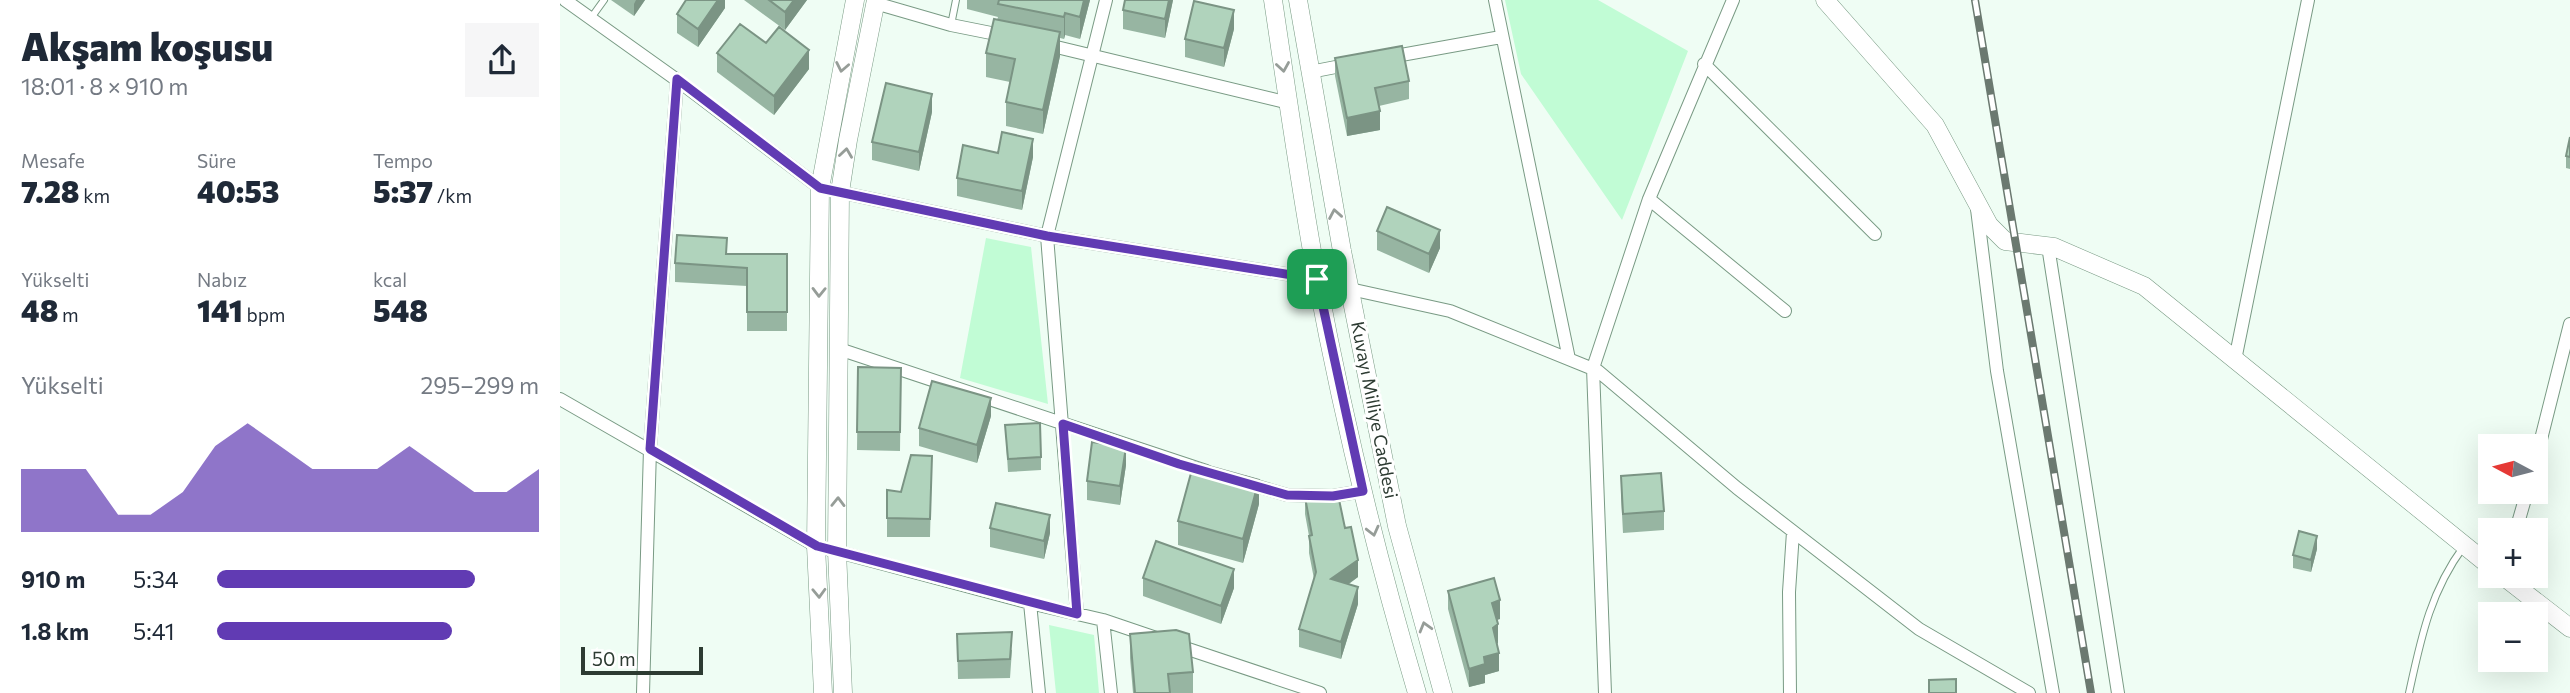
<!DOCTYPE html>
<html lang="tr">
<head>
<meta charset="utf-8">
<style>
	:root { --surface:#fff; --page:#f6f6f7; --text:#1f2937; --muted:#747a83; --accent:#613bb3 }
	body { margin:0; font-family:Commissioner,sans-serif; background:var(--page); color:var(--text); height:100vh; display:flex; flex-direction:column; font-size:26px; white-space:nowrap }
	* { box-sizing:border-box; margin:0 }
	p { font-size:23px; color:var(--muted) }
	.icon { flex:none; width:38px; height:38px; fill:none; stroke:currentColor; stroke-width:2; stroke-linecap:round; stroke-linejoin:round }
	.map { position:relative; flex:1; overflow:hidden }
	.drawer { display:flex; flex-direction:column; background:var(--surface); width:560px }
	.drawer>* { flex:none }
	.needle { width:46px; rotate:277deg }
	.controls { position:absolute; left:1918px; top:434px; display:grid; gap:14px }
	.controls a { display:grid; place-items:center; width:70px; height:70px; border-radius:0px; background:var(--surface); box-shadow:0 7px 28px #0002; font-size:35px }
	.scale { position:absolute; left:21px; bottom:18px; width:122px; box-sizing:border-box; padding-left:7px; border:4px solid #2d3b32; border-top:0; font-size:19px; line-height:24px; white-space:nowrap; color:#2d3b32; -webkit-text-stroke:5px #fff; paint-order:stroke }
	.pin { position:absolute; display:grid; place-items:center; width:60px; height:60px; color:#fff; margin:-30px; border-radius:14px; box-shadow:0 4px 10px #0006 }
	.round { display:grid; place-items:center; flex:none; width:74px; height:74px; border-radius:0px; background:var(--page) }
	.overview { display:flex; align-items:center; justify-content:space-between; height:119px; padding:0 21px }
	h1 { font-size:38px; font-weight:800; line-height:52px }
	.metrics { display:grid; grid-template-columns:repeat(3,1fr); gap:10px; height:119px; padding:7px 21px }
	.metrics div { display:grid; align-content:center }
	.metrics b { font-size:30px; font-weight:800 }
	.metrics small { font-size:19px; font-weight:400 }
	.metrics p { font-size:19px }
	.chart { height:196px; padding:14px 21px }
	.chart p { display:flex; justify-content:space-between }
	.chart svg { width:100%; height:126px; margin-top:7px; fill:var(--accent); opacity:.7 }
	ul { padding:0 21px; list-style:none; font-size:23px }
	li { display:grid; grid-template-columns:112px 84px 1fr; align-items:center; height:52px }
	li i { height:18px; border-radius:9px; background:var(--accent) }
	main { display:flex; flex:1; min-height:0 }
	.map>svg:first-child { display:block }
	.green { fill:#c1fcd5 }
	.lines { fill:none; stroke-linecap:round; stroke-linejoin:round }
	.lane-casing { stroke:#799a84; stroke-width:8 }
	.street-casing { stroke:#799a84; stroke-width:14 }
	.secondary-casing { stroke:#799a84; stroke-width:19 }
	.lane { stroke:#fff; stroke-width:6 }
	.street { stroke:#fff; stroke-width:12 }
	.secondary { stroke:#fff; stroke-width:18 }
	.rail-casing { stroke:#6b7970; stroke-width:8 }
	.rail { stroke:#fff; stroke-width:5; stroke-dasharray:16; stroke-linecap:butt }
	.wall { fill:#97b5a2 }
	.shaded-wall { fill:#7b9484 }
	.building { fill:#b0d3bc; stroke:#7b9484; stroke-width:2 }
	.oneway { stroke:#969d98 }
	.route-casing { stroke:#fff; stroke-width:14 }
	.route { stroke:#613bb3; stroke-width:9 }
	.labels { text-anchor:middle; stroke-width:6; stroke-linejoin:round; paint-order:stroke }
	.street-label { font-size:18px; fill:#2d3b32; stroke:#fff }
</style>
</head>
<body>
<main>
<section class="drawer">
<div class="overview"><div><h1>Akşam koşusu</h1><p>18:01 · 8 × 910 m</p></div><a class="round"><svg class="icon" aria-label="share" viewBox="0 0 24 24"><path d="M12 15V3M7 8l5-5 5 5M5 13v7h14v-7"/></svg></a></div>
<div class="metrics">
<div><p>Mesafe</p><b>7.28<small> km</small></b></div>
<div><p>Süre</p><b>40:53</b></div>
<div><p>Tempo</p><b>5:37<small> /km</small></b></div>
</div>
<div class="metrics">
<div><p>Yükselti</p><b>48<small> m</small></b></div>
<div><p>Nabız</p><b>141<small> bpm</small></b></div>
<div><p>kcal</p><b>548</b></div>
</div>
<div class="chart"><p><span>Yükselti</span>295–299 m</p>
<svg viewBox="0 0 160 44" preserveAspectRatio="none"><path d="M0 44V22L10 22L20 22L30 38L40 38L50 30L60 14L70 6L80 14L90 22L100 22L110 22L120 14L130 22L140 30L150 30L160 22V44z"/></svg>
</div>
<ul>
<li><b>910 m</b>5:34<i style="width:80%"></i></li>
<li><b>1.8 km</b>5:41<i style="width:73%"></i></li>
</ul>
</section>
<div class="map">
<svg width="2010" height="693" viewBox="0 0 2010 693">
	<rect width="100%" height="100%" fill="#effdf4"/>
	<path class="green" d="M 945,0 L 1038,0 L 1128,51 L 1062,220 L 961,74 Z
		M 426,238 L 471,247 L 488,404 L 400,378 Z
		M 489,625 L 534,635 L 539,693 L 496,693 Z"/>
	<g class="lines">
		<g class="lane-casing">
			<path id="lane" d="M 31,18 L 44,0
				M 391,25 L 396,0
				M 1849,693 C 1861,638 1870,592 1904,546"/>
		</g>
		<g class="street-casing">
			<path id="street" d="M 5,0 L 117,80 L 260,188 L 487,236 L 757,279 L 790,289 L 890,311 L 1038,371 L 1177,488 L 1359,629 L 1469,693
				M 935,0 L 1009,359
				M 315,3 L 391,25 L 446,36
				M 484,44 L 729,103
				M 830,57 L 941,37
				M 1144,64 L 1315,234
				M 750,72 L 791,64
				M 1089,199 L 1225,311
				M 1417,209 L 1437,371 L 1493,693
				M 1488,246 L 1558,693
				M 279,349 L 646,471
				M 1675,360 L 1748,0
				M 0,399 L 256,546 L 470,603 L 543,620 L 596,638
				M 1976,459 L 2010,324
				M 683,482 L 727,495 L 773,496 L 803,491
				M 1956,530 L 1967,492
				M 470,603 L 479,693
				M 517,614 L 487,236 L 546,0
				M 543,620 L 551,693
				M 616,645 L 760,693
				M 83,693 L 90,449 L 117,80
				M 1045,693 L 1033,368 L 1089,199 L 1173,0
				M 1230,693 L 1229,592 L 1233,532"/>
		</g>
		<g class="secondary-casing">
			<path id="secondary" d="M 713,0 C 727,93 740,187 757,279 C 783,417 817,558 857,693
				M 738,0 L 782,251 L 837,526 L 883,693
				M 1265,0 L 1375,125 L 1429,225 L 1445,241 L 1494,247 L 1584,286 L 1930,566
				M 1943,576 L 2010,628
				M 263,693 L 256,546 L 260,188 L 295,0
				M 283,693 L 277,551 L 280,192 L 288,140 L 316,0"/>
		</g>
		<use href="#lane" class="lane"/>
		<use href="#street" class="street"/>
		<use href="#secondary" class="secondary"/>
		<g class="rail-casing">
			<path id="rail" d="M 1415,0 L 1531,693"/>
		</g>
		<use href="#rail" class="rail"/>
	</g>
	<path class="wall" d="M 51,0 L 85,0 L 74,16 Z
		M 165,0 L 165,8 L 138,47 L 117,33 L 117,14 Z
		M 184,0 L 247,0 L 225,30 Z
		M 407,0 L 530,0 L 520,39 L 505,35 L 504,39 L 500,38 L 500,56 L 483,134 L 446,126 L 446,102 L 450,82 L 426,77 L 426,53 L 438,17 L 407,9 Z
		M 613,0 L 605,38 L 563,29 L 563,10 Z
		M 674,29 L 664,67 L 625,57 L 625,39 Z
		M 206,43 L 249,69 L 214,115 L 157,72 L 157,53 Z
		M 775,58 L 849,81 L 849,99 L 819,106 L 820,130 L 787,136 L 775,76 Z
		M 372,112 L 359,171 L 312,160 L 312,142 Z
		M 2010,137 L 2010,169 L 2006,168 L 2006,156 Z
		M 438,153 L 473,157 L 462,210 L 397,196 L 397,178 Z
		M 817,231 L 880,248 L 869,273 L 817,250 Z
		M 167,254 L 227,254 L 227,331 L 187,331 L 187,286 L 115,282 L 115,263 Z
		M 298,367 L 341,368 L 340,451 L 297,450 Z
		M 431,416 L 417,463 L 359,446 L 359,428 Z
		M 445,425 L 481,457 L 481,470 L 448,472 Z
		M 372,456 L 370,537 L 327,537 L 327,490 L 341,492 Z
		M 566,465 L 560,505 L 527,500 L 527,481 Z
		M 1061,476 L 1104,511 L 1104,530 L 1063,533 L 1061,495 Z
		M 745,497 L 785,528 L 798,577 L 789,584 L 798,604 L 781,659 L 739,647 L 739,629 L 754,579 L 749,553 L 749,536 L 745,514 Z
		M 699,504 L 683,563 L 618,545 L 618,521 Z
		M 430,528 L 490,533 L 484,559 L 430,547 Z
		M 1757,549 L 1751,572 L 1733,568 L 1733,555 Z
		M 583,578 L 674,588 L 661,624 L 583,596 Z
		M 888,591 L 940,619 L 936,620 L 939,671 L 925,675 L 925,683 L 909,687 L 888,609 Z
		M 397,634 L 452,650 L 450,678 L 398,679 Z
		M 570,634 L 633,672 L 633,693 L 573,693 L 570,658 Z"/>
	<path class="shaded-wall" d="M 76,0 L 85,0 L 74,16 L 74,4 Z
		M 158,0 L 165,0 L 165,8 L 138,47 L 138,29 Z
		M 234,0 L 247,0 L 225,30 L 225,12 Z
		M 524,0 L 530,0 L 520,39 L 520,17 Z
		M 609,0 L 613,0 L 605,38 L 605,19 Z
		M 674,10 L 674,29 L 664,67 L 664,48 Z
		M 505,13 L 505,35 L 504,39 L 504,17 Z
		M 500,32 L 500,56 L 483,134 L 483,110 Z
		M 249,50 L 249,69 L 214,115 L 214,96 Z
		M 372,94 L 372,112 L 359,171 L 359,152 Z
		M 820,111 L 820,130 L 787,136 L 787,118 Z
		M 473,139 L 473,157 L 462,210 L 462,191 Z
		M 880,230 L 880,248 L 869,273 L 869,254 Z
		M 431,398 L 431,416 L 417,463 L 417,445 Z
		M 566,447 L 566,465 L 560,505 L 560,486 Z
		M 699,480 L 699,504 L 683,563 L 683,539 Z
		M 490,515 L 490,533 L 484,559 L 484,541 Z
		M 1757,536 L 1757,549 L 1751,572 L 1751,560 Z
		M 798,560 L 798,577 L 771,596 L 771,579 Z
		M 674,569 L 674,588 L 661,624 L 661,606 Z
		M 798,587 L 798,604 L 781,659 L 781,642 Z
		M 940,600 L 940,619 L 932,621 L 932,603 Z
		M 938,624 L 938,643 L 933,647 L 933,628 Z
		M 939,653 L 939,671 L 925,675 L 925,683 L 909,687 L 909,669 L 924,657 Z"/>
	<path class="building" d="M 126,0 L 158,0 L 138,29 L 117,14 Z
		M 209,0 L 234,0 L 225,12 Z
		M 439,0 L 524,0 L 520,17 L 505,13 L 504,17 L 438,4 Z
		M 565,0 L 609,0 L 605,19 L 563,10 Z
		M 634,1 L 674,10 L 664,48 L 625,39 Z
		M 434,19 L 500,32 L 483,110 L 446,102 L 455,59 L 426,53 Z
		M 180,24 L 206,43 L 219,27 L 249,50 L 214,96 L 157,53 Z
		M 842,46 L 849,81 L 815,88 L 820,111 L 787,118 L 775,58 Z
		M 326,83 L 372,94 L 359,152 L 312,142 Z
		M 442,132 L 473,139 L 462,191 L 397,178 L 403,145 L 438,153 Z
		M 2010,137 L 2010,157 L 2006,156 Z
		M 827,207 L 880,230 L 869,254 L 817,231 Z
		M 117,235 L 167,238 L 166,254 L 227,254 L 227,312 L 187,312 L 187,268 L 115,263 Z
		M 298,367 L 341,368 L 340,432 L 297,432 Z
		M 372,381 L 431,398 L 417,445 L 359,428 Z
		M 480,423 L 481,457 L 448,459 L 445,425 Z
		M 532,442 L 566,447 L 560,486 L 527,481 Z
		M 351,455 L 372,456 L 370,519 L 327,518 L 327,490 L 341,492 Z
		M 634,462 L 699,480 L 683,539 L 618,521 Z
		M 1101,473 L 1104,511 L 1063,514 L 1061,476 Z
		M 777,490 L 785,528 L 791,527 L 798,560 L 771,579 L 798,587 L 781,642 L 739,629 L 756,572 L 749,536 L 752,535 L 745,497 Z
		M 436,503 L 490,515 L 484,541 L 430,528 Z
		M 1739,531 L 1757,536 L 1751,560 L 1733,555 Z
		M 596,541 L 674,569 L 661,606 L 583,578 Z
		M 934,578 L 940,600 L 932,603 L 938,624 L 933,628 L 939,653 L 924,657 L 925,664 L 909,669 L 888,591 Z
		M 616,630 L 629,634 L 633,672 L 608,674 L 610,693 L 575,693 L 570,634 Z
		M 452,632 L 450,659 L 398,661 L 397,634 Z
		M 1396,679 L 1396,693 L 1369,693 L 1369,680 Z"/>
	<defs><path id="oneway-chevron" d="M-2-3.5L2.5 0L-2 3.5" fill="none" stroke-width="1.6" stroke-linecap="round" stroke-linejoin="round" transform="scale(1.75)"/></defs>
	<g class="oneway">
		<use href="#oneway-chevron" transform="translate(282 67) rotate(101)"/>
		<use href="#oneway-chevron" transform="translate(723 67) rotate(81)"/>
		<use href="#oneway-chevron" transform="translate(286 153) rotate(-82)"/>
		<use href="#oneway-chevron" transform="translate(775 214) rotate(-100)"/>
		<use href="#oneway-chevron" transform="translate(259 292) rotate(91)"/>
		<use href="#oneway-chevron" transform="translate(278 502) rotate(-89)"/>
		<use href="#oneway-chevron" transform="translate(813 531) rotate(76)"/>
		<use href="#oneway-chevron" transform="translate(259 593) rotate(88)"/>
		<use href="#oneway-chevron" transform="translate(865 627) rotate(-106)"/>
	</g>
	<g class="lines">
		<g class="route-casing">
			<path id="route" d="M 117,79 L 260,188 L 487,236 L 757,279 L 803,491 L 773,496 L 727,495 L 619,464 L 503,424 L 517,614 L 257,546 L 90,449 Z"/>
		</g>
		<use href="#route" class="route"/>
	</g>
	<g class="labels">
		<g class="street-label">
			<text transform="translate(814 410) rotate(79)" y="6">Kuvayı Milliye Caddesi</text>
		</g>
	</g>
</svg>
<div class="controls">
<a><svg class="needle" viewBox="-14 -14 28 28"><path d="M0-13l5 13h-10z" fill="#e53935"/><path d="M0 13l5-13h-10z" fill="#747a83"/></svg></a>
<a>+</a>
<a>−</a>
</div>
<div class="scale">50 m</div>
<div class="pin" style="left:757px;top:279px;background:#1e9e55"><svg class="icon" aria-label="arrive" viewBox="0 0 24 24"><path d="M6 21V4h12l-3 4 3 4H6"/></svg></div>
</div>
</main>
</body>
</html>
